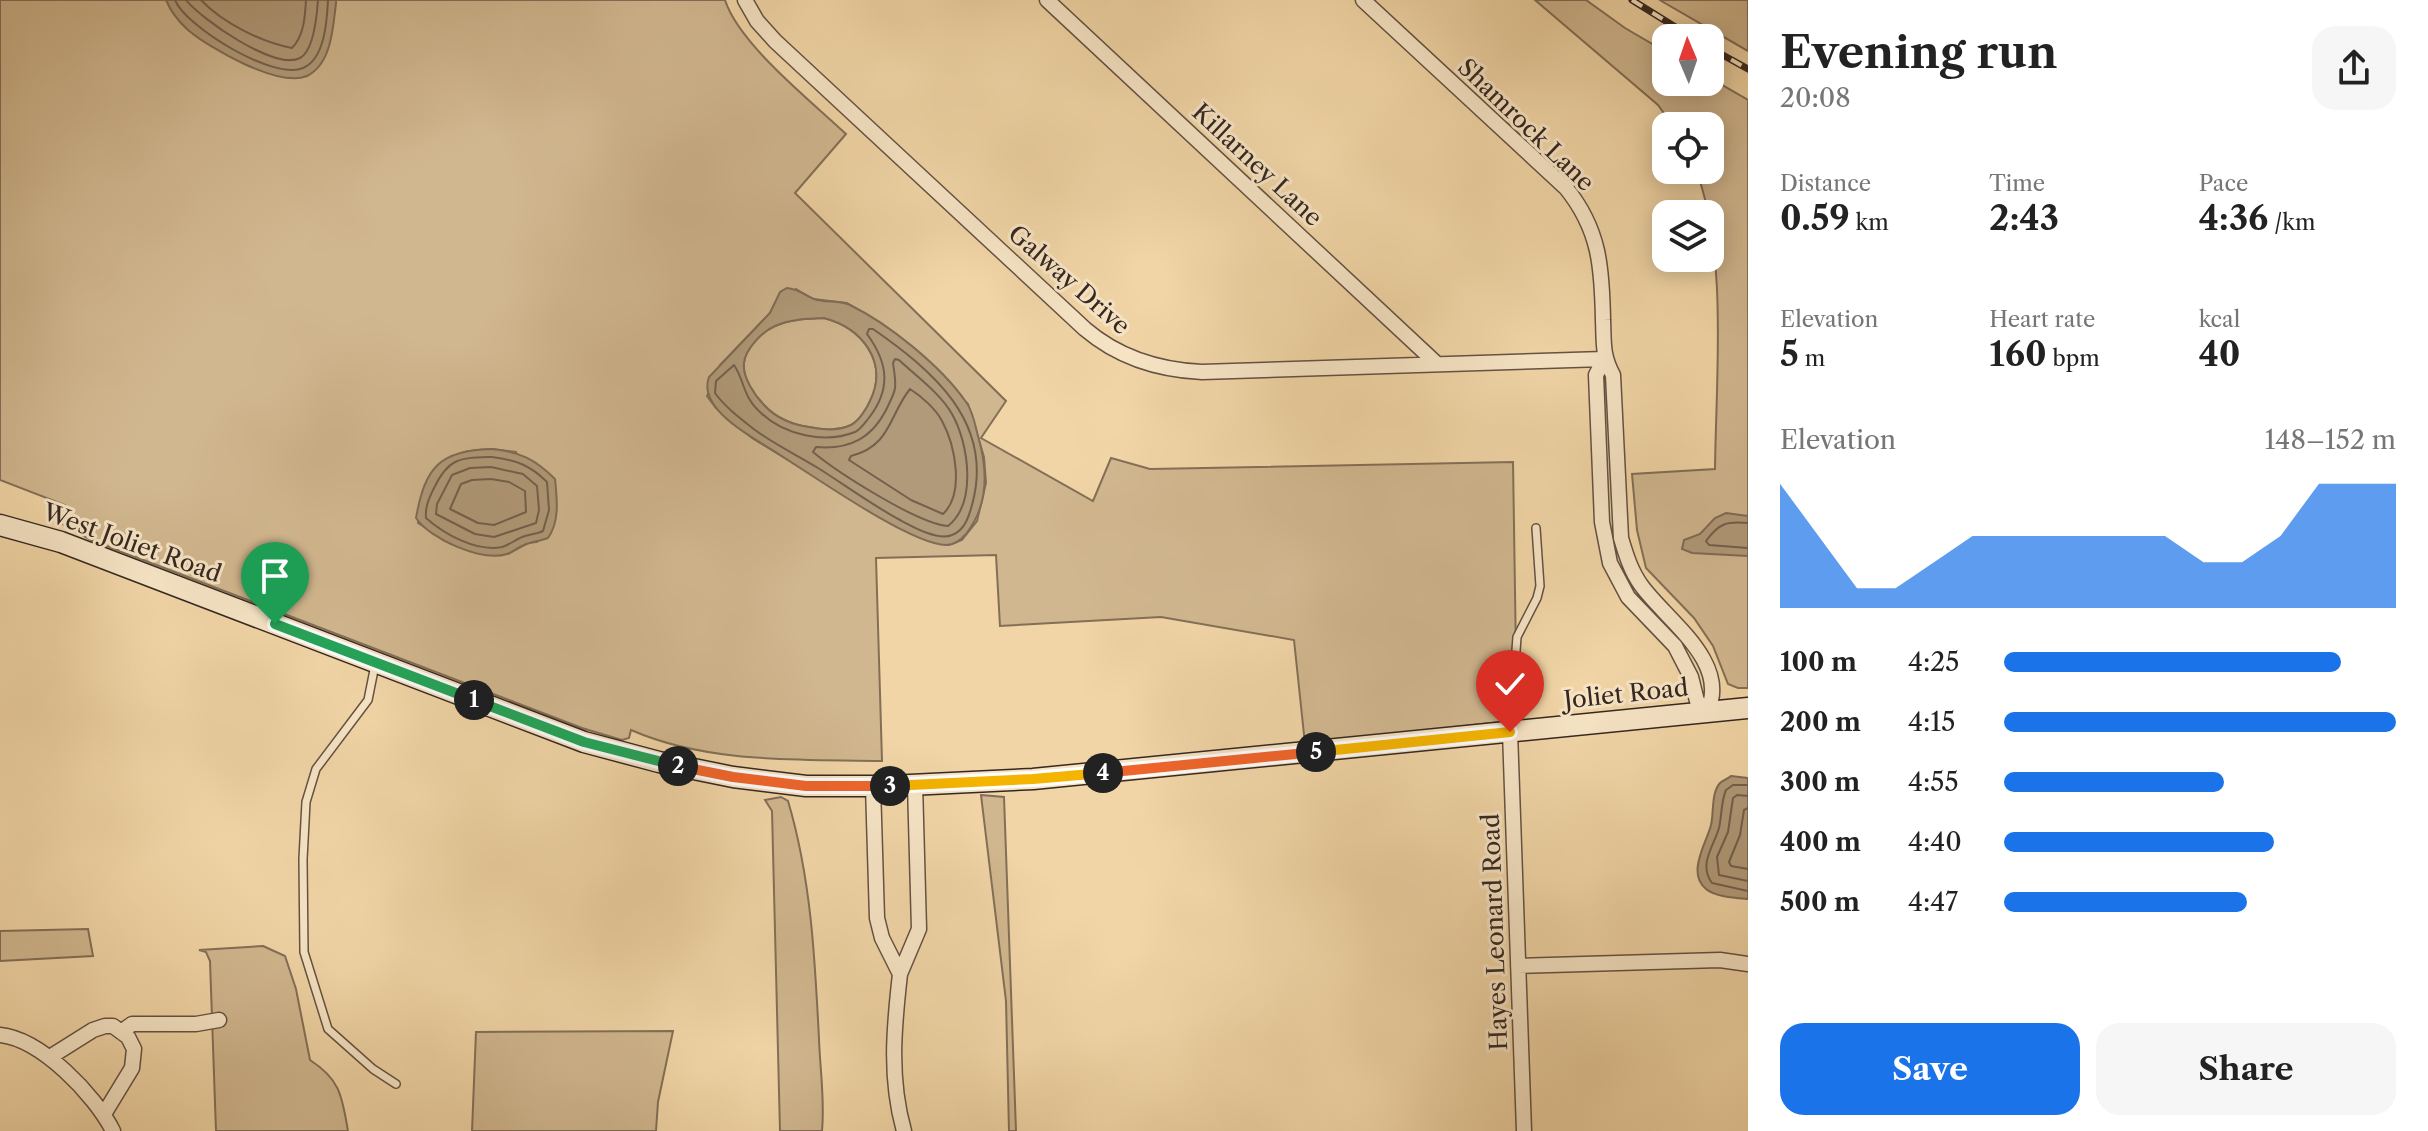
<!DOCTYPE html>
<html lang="en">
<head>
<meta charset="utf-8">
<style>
	:root { --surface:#fff; --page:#f6f6f6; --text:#222; --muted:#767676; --accent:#1a73e8 }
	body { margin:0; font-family:"Libre Caslon Text",serif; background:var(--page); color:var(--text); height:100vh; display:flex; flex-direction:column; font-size:30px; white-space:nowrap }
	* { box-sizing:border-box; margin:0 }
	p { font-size:26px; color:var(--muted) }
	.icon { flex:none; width:44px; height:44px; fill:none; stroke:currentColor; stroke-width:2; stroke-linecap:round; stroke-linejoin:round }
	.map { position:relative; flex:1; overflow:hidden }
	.side { display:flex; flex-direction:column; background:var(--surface); width:680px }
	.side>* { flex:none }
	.needle { width:52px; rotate:358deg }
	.fabs { position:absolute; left:1652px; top:24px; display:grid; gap:16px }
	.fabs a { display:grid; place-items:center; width:72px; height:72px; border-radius:16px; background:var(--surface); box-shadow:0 4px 20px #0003; font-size:40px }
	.pin { position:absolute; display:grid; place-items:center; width:68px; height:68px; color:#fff; margin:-82px -34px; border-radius:50% 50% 50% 0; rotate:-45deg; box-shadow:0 0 8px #0007 }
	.pin .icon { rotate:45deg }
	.km { position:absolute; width:40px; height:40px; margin:-20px; border-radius:50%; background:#222; color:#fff; font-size:22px; line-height:40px; text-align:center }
	.round { display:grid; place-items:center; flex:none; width:84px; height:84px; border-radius:24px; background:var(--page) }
	.summary { display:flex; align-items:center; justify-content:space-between; height:136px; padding:0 32px }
	h1 { font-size:44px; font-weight:700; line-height:60px }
	.metrics { display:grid; grid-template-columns:repeat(3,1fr); gap:12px; height:136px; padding:8px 32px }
	.metrics div { display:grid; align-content:center }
	.metrics b { font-size:34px; font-weight:700 }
	.metrics small { font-size:22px; font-weight:400 }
	.metrics p { font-size:22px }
	.chart { height:224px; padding:16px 32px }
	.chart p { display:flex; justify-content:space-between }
	.chart svg { width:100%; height:144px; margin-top:8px; fill:var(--accent); opacity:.7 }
	.action { display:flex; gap:16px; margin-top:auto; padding:16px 32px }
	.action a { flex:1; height:92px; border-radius:24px; background:var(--accent); color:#fff; font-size:32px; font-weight:700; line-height:92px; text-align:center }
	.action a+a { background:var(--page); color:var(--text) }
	ul { padding:0 32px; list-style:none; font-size:26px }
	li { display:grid; grid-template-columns:128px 96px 1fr; align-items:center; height:60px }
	li i { height:20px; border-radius:10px; background:var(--accent) }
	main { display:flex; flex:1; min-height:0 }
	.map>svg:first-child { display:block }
	.green { fill:#d1b78f; stroke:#836f58; stroke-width:2; fill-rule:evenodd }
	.water { fill:#b19a79; stroke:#7f6c56; stroke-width:2; fill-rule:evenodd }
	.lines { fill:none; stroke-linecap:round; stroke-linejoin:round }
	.shore { stroke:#73604d; stroke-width:2 }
	.service-casing { stroke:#645242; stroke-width:10 }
	.minor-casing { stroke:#645242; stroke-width:17 }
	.secondary-casing { stroke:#352721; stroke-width:23 }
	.service { stroke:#f6e4c5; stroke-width:7 }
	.minor { stroke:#f6e4c5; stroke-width:14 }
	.secondary { stroke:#f6e4c5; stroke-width:20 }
	.rail-casing { stroke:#352721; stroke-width:7 }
	.rail { stroke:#f6e4c5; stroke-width:4; stroke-dasharray:12; stroke-linecap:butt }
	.split-1-casing { stroke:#fff; stroke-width:16 }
	.split-2-casing { stroke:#fff; stroke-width:16 }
	.split-3-casing { stroke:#fff; stroke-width:16 }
	.split-4-casing { stroke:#fff; stroke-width:16 }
	.split-5-casing { stroke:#fff; stroke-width:16 }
	.split-6-casing { stroke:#fff; stroke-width:16 }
	.split-1 { stroke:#22a559; stroke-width:10 }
	.split-2 { stroke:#22a559; stroke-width:10 }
	.split-3 { stroke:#f0652b; stroke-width:10 }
	.split-4 { stroke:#f5b400; stroke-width:10 }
	.split-5 { stroke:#f0652b; stroke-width:10 }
	.split-6 { stroke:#f5b400; stroke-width:10 }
	.labels { text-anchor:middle; stroke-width:6; stroke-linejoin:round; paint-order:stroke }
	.street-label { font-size:24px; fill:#352721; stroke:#f6e4c5 }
</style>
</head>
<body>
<main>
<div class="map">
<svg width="1748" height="1131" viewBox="0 0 1748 1131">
	<rect width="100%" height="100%" fill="#f1d5a6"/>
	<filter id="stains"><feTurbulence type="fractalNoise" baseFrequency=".0025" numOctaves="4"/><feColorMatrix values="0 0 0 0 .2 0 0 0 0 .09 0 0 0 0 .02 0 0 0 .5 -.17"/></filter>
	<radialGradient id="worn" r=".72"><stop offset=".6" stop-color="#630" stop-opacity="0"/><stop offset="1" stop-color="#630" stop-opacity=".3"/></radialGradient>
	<path class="green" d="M 0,0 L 725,0 C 739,44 811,101 846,134 L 795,193 L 1006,401 L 981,438 L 1093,501 L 1111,458 L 1150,469 L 1513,462 L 1517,720 L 1305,744 L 1294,640 L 1161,617 L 1000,626 L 996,555 L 876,558 L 882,761 C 799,759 709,764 631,730 L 629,738 L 622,740 L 582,728 L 91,540 L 59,522 L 65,505 L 0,480 ZM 796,289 L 813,299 L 847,303 L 870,317 L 911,346 L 968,404 L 984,457 L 986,483 L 977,521 L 962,540 L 949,545 L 933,542 L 897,527 L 752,438 L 716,408 L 707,396 L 720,365 L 770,313 L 775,303 ZM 492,449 L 516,452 L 537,542 L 528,543 L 508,554 L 451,544 L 418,523 C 421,470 440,450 492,449 Z
		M 1535,0 L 1586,0 L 1625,28 L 1666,52 L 1666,82 L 1710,82 L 1710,78 L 1748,100 L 1748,688 L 1738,688 L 1728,684 L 1713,646 L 1694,618 L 1646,568 L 1637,530 L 1632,474 L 1715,469 C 1716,377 1728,255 1696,170 L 1710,170 L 1710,126 L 1673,126 L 1658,105 Z
		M 1660,0 L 1748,0 L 1748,51 L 1663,2 Z
		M 824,318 C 862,328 889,362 870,401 C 867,408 859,421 851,425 C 838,431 822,430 809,427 C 793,425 776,418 765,406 C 755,396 742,378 744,363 C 745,349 763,331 775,326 C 790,319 807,319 824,318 Z
		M 981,795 L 1004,797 L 1016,1131 L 1009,1131 L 1006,1001 Z
		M 781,797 L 788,801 C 811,878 815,959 819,1039 C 820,1069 825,1101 822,1131 L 780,1131 L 772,811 L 765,800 Z
		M 88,929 L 93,956 L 0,961 L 0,931 Z
		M 263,946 L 285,956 L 296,989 L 310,1060 C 341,1080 342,1097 348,1131 L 216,1131 L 210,961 L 206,952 L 199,950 Z
		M 673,1031 L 658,1102 L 656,1131 L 472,1131 L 476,1032 Z"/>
	<path class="water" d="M 166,0 L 336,0 L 336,3 C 333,26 332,64 307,76 C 279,88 209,48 188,30 C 178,21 171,12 166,0 Z
		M 787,288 C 799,289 804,295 814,299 C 826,303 839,300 850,305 C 889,324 941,366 966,402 C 973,411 975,425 978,436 C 988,470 989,505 966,534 C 961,540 954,545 946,545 C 908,544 804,469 766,446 C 744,433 698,406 709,377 L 770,313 L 780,292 ZM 824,318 C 862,328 889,362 870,401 C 867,408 859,421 851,425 C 838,431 822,430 809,427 C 793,425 776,418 765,406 C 755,396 742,377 744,363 C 745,349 763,331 775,326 C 790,319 807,319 824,318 Z
		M 492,449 C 520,452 535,459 555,479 C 557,499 560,521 548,538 C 540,541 531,542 524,545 C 518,547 513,552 507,554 C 482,562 430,539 416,518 C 425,467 440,450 492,449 Z
		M 1726,513 L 1748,516 L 1748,556 L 1692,553 L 1682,549 L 1684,540 L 1700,534 L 1715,518 Z
		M 1731,776 L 1748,778 L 1748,899 C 1736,898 1715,897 1706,889 C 1686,873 1707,842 1711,825 C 1714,813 1711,793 1720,783 C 1723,780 1728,779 1731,776 Z"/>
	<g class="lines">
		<path class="shore" d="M 175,0 C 186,27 274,81 303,68 C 325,59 327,20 328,0
			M 186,0 C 201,19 275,71 300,58 C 314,51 317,14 318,0
			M 201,0 C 223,23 261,42 292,48 C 304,36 305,17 306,0
			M 869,329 L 873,329 C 932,370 993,421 973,501 C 970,513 966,530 952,535 C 938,541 913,527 900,520 C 872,505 845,485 818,468 C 797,455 774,444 755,430 C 741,419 725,407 715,393 L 716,381 L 734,365 C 745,381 742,396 761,413 C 784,435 825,444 855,432 C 860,430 864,424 868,419 C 891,390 889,364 867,334 Z
			M 895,359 L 899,360 C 916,376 941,394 952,414 C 969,444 977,503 948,526 C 918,524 837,472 813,452 L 816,447 C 850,450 873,438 888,406 C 890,401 894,395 895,388 C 896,380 894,371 893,363 Z
			M 910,389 C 921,396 936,409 942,421 C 955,445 965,493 943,514 L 911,500 L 849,460 L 851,456 C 891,446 889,415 910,389 Z
			M 492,457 C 516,460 530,465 547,482 L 549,510 L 543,531 C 537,534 531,534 525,536 C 517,538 510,545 502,547 C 476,552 444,534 426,518 C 425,507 429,498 434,488 C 449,457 460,458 492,457 Z
			M 491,467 L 523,474 L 537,486 L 539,510 L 536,523 L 494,537 L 475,534 L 436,514 L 437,504 L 452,475 L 470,468 Z
			M 491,479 L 509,482 L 525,491 L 526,512 L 494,525 L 478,523 L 450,509 L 461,484 L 472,480 Z
			M 1748,523 C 1727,521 1719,523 1706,541 L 1709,545 L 1748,548
			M 1748,785 L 1733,785 L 1726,790 C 1721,801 1722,815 1719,828 C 1714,846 1698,864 1712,883 L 1748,891
			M 1748,796 L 1737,795 L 1733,798 L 1728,832 L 1717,857 L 1719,875 L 1748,881
			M 1748,808 L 1744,810 L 1740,835 L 1729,862 L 1731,866 L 1748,869"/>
		<g class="service-casing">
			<path id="service" d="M 375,665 L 368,700 L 316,769 L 306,802 L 303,859 L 304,952 L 328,1029 L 373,1069 L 396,1084
				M 1510,730 L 1517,637 L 1537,598 L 1540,586 L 1536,528"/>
		</g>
		<g class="minor-casing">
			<path id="minor" d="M 745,0 L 757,21 L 775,41 L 1085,329 C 1119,358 1158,370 1202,372 L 1604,359
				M 1047,0 L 1436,363
				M 1363,0 L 1566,188 C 1600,230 1602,268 1603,320 C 1604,342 1602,355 1613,375 L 1621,538 C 1626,555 1631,571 1641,585 C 1666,620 1731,662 1707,712 L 1697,701 L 1691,677 L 1675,646 L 1628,597 L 1610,563 L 1602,522 L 1596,375 L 1604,359
				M 1510,732 L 1524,1131
				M 873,786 L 877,918 L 882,938 L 900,974 L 919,929 L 915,784
				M 1518,966 L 1720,960 L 1748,964
				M 900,974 C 894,1027 889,1078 904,1131
				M 121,1032 L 132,1024 L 196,1024 L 219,1020
				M 0,1035 C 41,1039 95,1095 113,1131
				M 50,1057 L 93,1030 L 105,1026 L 113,1026 L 128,1037 L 134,1049 L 132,1068 L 104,1114"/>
		</g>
		<g class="secondary-casing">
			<path id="secondary" d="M 0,525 L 61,542 L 584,742 L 659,762 L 733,777 L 806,786 L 889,786 L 1033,779 L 1748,708"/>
		</g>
		<use href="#service" class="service"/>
		<use href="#minor" class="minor"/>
		<use href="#secondary" class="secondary"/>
		<g class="rail-casing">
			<path id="rail" d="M 1632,0 L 1693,38
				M 1710,48 L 1748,69"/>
		</g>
		<use href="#rail" class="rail"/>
	</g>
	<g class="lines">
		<g class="split-1-casing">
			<path id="split-1" d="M 275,624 L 474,700"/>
		</g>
		<g class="split-2-casing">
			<path id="split-2" d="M 474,700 L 584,742 L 678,766"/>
		</g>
		<g class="split-3-casing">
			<path id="split-3" d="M 678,766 L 733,777 L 806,786 L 890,786"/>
		</g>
		<g class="split-4-casing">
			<path id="split-4" d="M 890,786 L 1033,779 L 1103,773"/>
		</g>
		<g class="split-5-casing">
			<path id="split-5" d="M 1103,773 L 1316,752"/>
		</g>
		<g class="split-6-casing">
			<path id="split-6" d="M 1316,752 L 1510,732"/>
		</g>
		<use href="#split-1" class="split-1"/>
		<use href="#split-2" class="split-2"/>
		<use href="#split-3" class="split-3"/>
		<use href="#split-4" class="split-4"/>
		<use href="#split-5" class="split-5"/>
		<use href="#split-6" class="split-6"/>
	</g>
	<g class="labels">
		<g class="street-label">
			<text transform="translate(1526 125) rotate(44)" y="8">Shamrock Lane</text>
			<text transform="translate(1257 165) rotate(43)" y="8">Killarney Lane</text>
			<text transform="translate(1069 280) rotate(41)" y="8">Galway Drive</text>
			<text transform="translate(132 543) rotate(20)" y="8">West Joliet Road</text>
			<text transform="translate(1626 694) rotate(-6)" y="8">Joliet Road</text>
			<text transform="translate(1495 932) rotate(-92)" y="8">Hayes Leonard Road</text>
		</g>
	</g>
	<rect width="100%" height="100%" filter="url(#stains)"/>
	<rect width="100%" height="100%" fill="url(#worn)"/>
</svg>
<div class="fabs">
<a><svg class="needle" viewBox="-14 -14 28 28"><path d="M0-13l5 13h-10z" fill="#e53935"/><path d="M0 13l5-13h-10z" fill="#767676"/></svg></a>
<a><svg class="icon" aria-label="locate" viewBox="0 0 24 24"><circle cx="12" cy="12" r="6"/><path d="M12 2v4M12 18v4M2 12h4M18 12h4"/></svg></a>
<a><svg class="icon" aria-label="layers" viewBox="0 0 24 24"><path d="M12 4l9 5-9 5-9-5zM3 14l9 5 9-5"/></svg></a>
</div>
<div class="pin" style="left:275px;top:624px;background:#1e9e55"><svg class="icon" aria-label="arrive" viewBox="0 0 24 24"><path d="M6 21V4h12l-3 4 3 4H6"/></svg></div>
<div class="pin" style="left:1510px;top:732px;background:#d93025"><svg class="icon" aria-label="check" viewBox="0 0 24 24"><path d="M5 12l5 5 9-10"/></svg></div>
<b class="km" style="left:474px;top:700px">1</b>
<b class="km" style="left:678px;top:766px">2</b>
<b class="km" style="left:890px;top:786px">3</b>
<b class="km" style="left:1103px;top:773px">4</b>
<b class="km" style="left:1316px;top:752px">5</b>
</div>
<section class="side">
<div class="summary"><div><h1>Evening run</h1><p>20:08</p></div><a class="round"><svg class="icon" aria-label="share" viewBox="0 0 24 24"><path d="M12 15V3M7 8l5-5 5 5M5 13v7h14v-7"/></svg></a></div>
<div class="metrics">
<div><p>Distance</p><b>0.59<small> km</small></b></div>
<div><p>Time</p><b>2:43</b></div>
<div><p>Pace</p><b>4:36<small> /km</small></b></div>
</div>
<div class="metrics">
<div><p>Elevation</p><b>5<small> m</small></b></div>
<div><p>Heart rate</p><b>160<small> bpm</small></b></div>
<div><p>kcal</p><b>40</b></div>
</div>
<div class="chart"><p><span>Elevation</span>148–152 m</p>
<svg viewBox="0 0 160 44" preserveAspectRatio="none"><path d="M0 44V6L10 22L20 38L30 38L40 30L50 22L60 22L70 22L80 22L90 22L100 22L110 30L120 30L130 22L140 6L150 6L160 6V44z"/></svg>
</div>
<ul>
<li><b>100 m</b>4:25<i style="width:86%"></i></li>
<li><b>200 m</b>4:15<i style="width:100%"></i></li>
<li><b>300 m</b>4:55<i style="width:56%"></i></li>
<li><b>400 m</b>4:40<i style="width:69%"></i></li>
<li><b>500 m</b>4:47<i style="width:62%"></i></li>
</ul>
<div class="action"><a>Save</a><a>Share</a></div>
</section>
</main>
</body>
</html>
